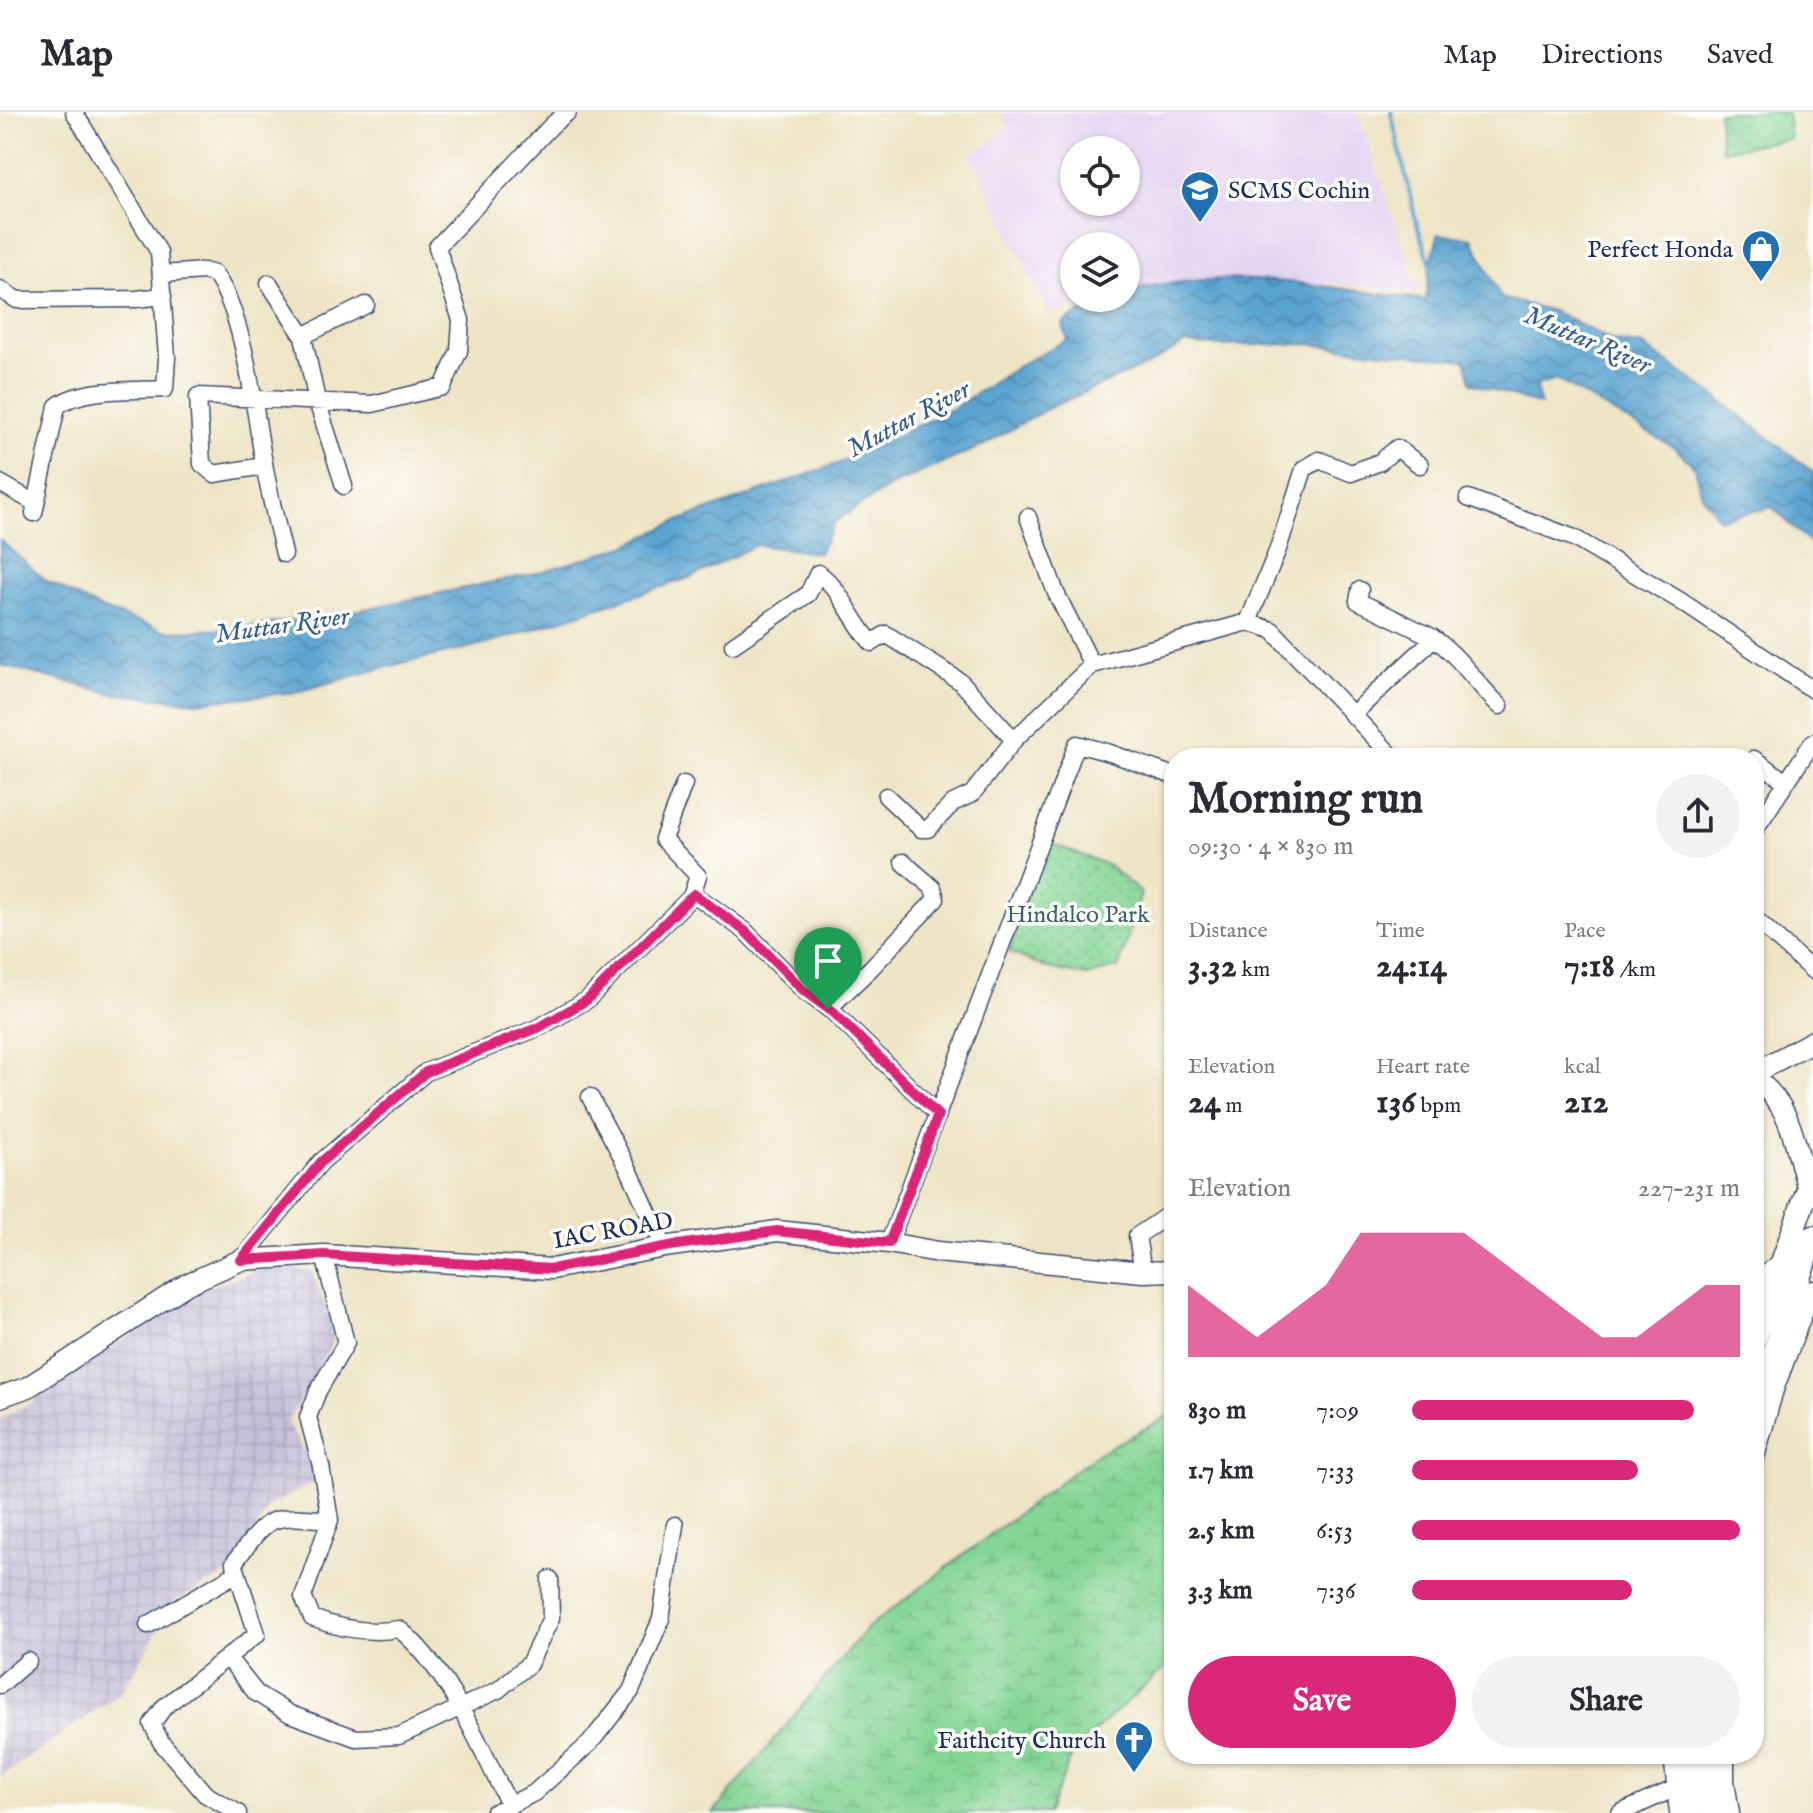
<!DOCTYPE html>
<html lang="en">
<head>
<meta charset="utf-8">
<style>
	:root { --surface:#fff; --page:#f2f2f3; --text:#2b2b33; --muted:#7c7c81; --line:#e1e1e2; --accent:#db2777 }
	body { margin:0; font-family:"IM FELL English",serif; background:var(--page); color:var(--text); height:100vh; display:flex; flex-direction:column; font-size:30px; white-space:nowrap }
	* { box-sizing:border-box; margin:0 }
	p { font-size:26px; color:var(--muted) }
	.icon { flex:none; width:44px; height:44px; fill:none; stroke:currentColor; stroke-width:2; stroke-linecap:round; stroke-linejoin:round }
	.map { position:relative; flex:1; overflow:hidden }
	.drawer { position:absolute; left:1164px; top:636px; width:600px; height:1016px; display:flex; flex-direction:column; background:var(--surface); border-radius:32px; box-shadow:0 2px 6px #0004 }
	.drawer>* { flex:none }
	.buttons { position:absolute; left:1060px; top:24px; display:grid; gap:16px }
	.buttons a { display:grid; place-items:center; width:80px; height:80px; border-radius:50%; background:var(--surface); box-shadow:0 2px 6px #0004; font-size:40px }
	.pin { position:absolute; display:grid; place-items:center; width:68px; height:68px; color:#fff; margin:-82px -34px; border-radius:50% 50% 50% 0; rotate:-45deg; box-shadow:0 0 8px #0007 }
	.pin .icon { rotate:45deg }
	.round { display:grid; place-items:center; flex:none; width:84px; height:84px; border-radius:42px; background:var(--page) }
	.head { display:flex; align-items:center; justify-content:space-between; height:136px; padding:0 24px }
	h1 { font-size:44px; font-weight:700; line-height:60px }
	.figures { display:grid; grid-template-columns:repeat(3,1fr); gap:12px; height:136px; padding:8px 24px }
	.figures div { display:grid; align-content:center }
	.figures b { font-size:34px; font-weight:700 }
	.figures small { font-size:22px; font-weight:400 }
	.figures p { font-size:22px }
	.chart { height:224px; padding:16px 24px }
	.chart p { display:flex; justify-content:space-between }
	.chart svg { width:100%; height:144px; margin-top:8px; fill:var(--accent); opacity:.7 }
	.button { display:flex; gap:16px; margin-top:auto; padding:16px 24px }
	.button a { flex:1; height:92px; border-radius:48px; background:var(--accent); color:#fff; font-size:32px; font-weight:700; line-height:92px; text-align:center }
	.button a+a { background:var(--page); color:var(--text) }
	ul { padding:0 24px; list-style:none; font-size:26px }
	li { display:grid; grid-template-columns:128px 96px 1fr; align-items:center; height:60px }
	li i { height:20px; border-radius:10px; background:var(--accent) }
	header { display:flex; align-items:center; gap:48px; box-sizing:border-box; height:112px; padding:0 40px; background:var(--surface); border-bottom:2px solid var(--line) }
	header strong { font-size:38px }
	nav { display:flex; gap:44px; margin-inline-start:auto; font-size:28px }
	.map>svg:first-child { display:block }
	.built { fill:#e4d3f2; fill-rule:evenodd }
	.industrial { fill:url(#industrial-grid) }
	.green { fill:url(#green-dots); stroke:#50827a; stroke-width:2 }
	.wetland { fill:url(#wetland-marsh); stroke:#50827a; stroke-width:2 }
	.water { fill:url(#water-waves); stroke:#3a6997; stroke-width:2 }
	.lines { fill:none; stroke-linecap:round; stroke-linejoin:round }
	.stream { stroke:#58a3d0; stroke-width:4 }
	.minor-casing { stroke:#3b4a6d; stroke-width:19 }
	.major-casing { stroke:#3b4a6d; stroke-width:23 }
	.highway-casing { stroke:#3b4a6d; stroke-width:25 }
	.minor { stroke:#fff; stroke-width:16 }
	.major { stroke:#fff; stroke-width:20 }
	.highway { stroke:#fff; stroke-width:22 }
	.route-casing { stroke:#fff; stroke-width:16 }
	.route { stroke:#db2777; stroke-width:10 }
	.labels { text-anchor:middle; stroke-width:7; stroke-linejoin:round; paint-order:stroke }
	.poi-label { font-size:24px; fill:#1b2f5e; stroke:#fdfcf7; text-anchor:end }
	.park-label { font-size:24px; fill:#3b616f; stroke:#fdfcf7 }
	.street-label { font-size:24px; fill:#1b2f5e; stroke:#fdfcf7 }
	.water-label { font-size:26px; font-style:italic; fill:#335d8c; stroke:#fdfcf7 }
</style>
</head>
<body>
<header>
<strong>Map</strong>
<nav><a>Map</a><a>Directions</a><a>Saved</a></nav>
</header>
<div class="map">
<svg width="1813" height="1701" viewBox="0 0 1813 1701">
	<defs>
		<pattern id="industrial-grid" width="8" height="8" patternUnits="userSpaceOnUse" patternTransform="scale(2)"><rect width="8" height="8" fill="#c6c0da"/><path d="M0 4h8M4 0v8" fill="none" stroke="#aaa5be"/></pattern>
		<pattern id="green-dots" width="8" height="8" patternUnits="userSpaceOnUse" patternTransform="scale(2)"><rect width="8" height="8" fill="#85d696"/><path d="M2 2h.1M6 6h.1" fill="none" stroke="#72b884" stroke-width="1.8" stroke-linecap="round"/></pattern>
		<pattern id="wetland-marsh" width="20" height="14" patternUnits="userSpaceOnUse" patternTransform="scale(2)"><rect width="20" height="14" fill="#85d696"/><path d="M1 5h8M5 5V1M11 12h8M15 12V8" fill="none" stroke="#72b884"/></pattern>
		<pattern id="water-waves" width="16" height="10" patternUnits="userSpaceOnUse" patternTransform="scale(2)"><rect width="16" height="10" fill="#58a3d0"/><path d="M0 5q4-4 8 0t8 0" fill="none" stroke="#4885ac"/></pattern>
	</defs>
	<rect width="100%" height="100%" fill="#fdfcf7"/>
	<filter id="ink" filterUnits="userSpaceOnUse"><feTurbulence type="fractalNoise" baseFrequency=".0125" numOctaves="2"/><feDisplacementMap in="SourceGraphic" scale="16" xChannelSelector="R" yChannelSelector="G"/><feConvolveMatrix kernelMatrix="1 2 1 2 8 2 1 2 1" color-interpolation-filters="sRGB"/></filter>
	<filter id="wash" filterUnits="userSpaceOnUse"><feTurbulence type="fractalNoise" baseFrequency=".006" numOctaves="4" result="noise"/><feDisplacementMap in="SourceGraphic" scale="32" xChannelSelector="R" yChannelSelector="G"/><feGaussianBlur stdDeviation="1.8" result="paint"/><feColorMatrix in="noise" values="0 0 0 0 0 0 0 0 0 0 0 0 0 0 0 0 0 1.4 0 .05"/><feComposite in="paint" operator="in"/></filter>
	<g filter="url(#wash)">
		<rect width="100%" height="100%" fill="#eee4c5"/>
		<path class="built" d="M 1002,0 L 1358,0 L 1418,180 L 1331,171 L 1126,182 L 1126,134 L 1074,134 L 1074,186 L 1111,186 L 1049,202 L 971,43 L 1010,15 ZM 1074,38 L 1126,38 L 1126,90 L 1074,90 Z"/>
		<path class="industrial" d="M 271,1154 L 311,1159 L 337,1222 L 287,1310 L 321,1366 L 268,1395 L 237,1456 L 174,1490 L 121,1581 L 0,1665 L 0,1307 L 31,1291 L 193,1181 Z"/>
		<path class="green" d="M 1718,0 L 1787,0 L 1790,27 L 1722,38 Z
			M 1045,729 L 1108,753 L 1141,781 L 1119,855 L 1087,864 L 1044,855 L 1009,840 Z"/>
		<path class="wetland" d="M 1174,1301 L 1174,1542 L 1169,1552 L 1074,1638 L 1048,1701 L 713,1701 L 867,1516 L 1097,1342 Z"/>
		<path class="water" d="M 1438,122 L 1472,126 L 1501,186 L 1553,199 L 1612,229 L 1643,234 L 1707,278 L 1813,360 L 1813,434 L 1772,395 L 1719,407 L 1702,383 L 1695,355 L 1676,337 L 1557,268 L 1536,274 L 1540,293 L 1471,271 L 1466,248 L 1306,232 L 1220,234 L 1186,231 L 1149,252 L 1047,297 L 982,334 L 890,374 L 835,410 L 819,441 L 756,433 L 692,465 L 487,532 L 390,554 L 297,580 L 196,590 L 110,581 L 0,553 L 0,428 L 45,468 L 101,497 L 166,519 L 234,517 L 355,499 L 541,460 L 625,434 L 678,409 L 842,350 L 954,296 L 1023,251 L 1067,228 L 1063,211 C 1084,199 1101,186 1126,186 L 1126,180 C 1142,174 1157,173 1174,171 C 1257,159 1343,178 1426,188 L 1429,159 Z"/>
		<g class="lines">
			<path class="stream" d="M 1391,0 L 1416,109 L 1432,156"/>
		</g>
	</g>
	<g filter="url(#ink)">
		<g class="lines">
			<g class="minor-casing">
				<path id="minor" d="M 162,162 L 204,159 L 214,162 C 244,198 255,303 264,351 C 269,382 277,412 284,442
					M 269,171 L 303,224 L 317,289 L 344,374
					M 0,177 L 17,188 L 136,187 L 163,184
					M 303,224 L 366,193
					M 264,354 L 214,362 L 202,352 L 198,284 L 372,292 L 443,275 L 459,239 L 461,208 L 437,135 L 552,13 L 568,0
					M 0,371 L 35,391
					M 1468,386 L 1574,426 L 1679,488 L 1813,578
					M 34,401 L 57,294 C 82,275 134,279 165,277 L 167,245 L 159,140 L 74,0
					M 1028,405 L 1056,481 L 1092,553
					M 1248,510 L 1278,437 L 1304,357 L 1319,348 L 1351,361 L 1380,350 L 1397,336 L 1420,353
					M 1432,525 C 1460,544 1476,572 1500,594
					M 733,533 L 808,482 L 818,461 C 842,477 852,510 872,531 L 886,522 L 961,570 L 1014,628
					M 1352,603 L 1424,536 L 1432,525 L 1358,489 L 1360,478
					M 1754,647 L 1786,670
					M 886,684 L 921,717 L 928,717 L 953,691 L 972,682 L 1014,628 L 1092,553 L 1248,510 L 1272,518 L 1394,646
					M 1754,719 L 1813,630
					M 694,782 L 745,819 L 804,879 L 833,900 L 938,1003
					M 1754,806 L 1813,859
					M 828,897 L 871,856 L 936,787 L 933,776 L 903,750
					M 590,985 L 630,1060 L 664,1135
					M 889,1131 L 1077,632 L 1110,641 L 1174,664
					M 324,1143 L 346,1231 L 318,1279 L 308,1305 L 321,1354 L 330,1408 L 303,1485 L 312,1506 C 340,1517 369,1522 399,1517 C 450,1558 480,1636 510,1694
					M 241,1148 L 321,1050 L 426,960 L 540,915 L 587,888 L 691,785 L 698,764 L 663,727 L 684,672
					M 1143,1160 L 1137,1124 L 1174,1099
					M 1754,1183 L 1762,1164 L 1782,1149
					M 1754,1352 L 1775,1278 L 1813,1177
					M 148,1513 L 237,1461
					M 228,1546 L 256,1581 L 290,1602 L 356,1626 L 399,1624 L 498,1578 L 529,1552 L 551,1506 L 550,1467
					M 0,1573 L 28,1549
					M 1672,1642 L 1678,1701
					M 1726,1642 L 1726,1669 L 1731,1701
					M 238,1701 L 205,1682 L 161,1630 L 152,1612 L 164,1595 L 257,1522 L 234,1451 C 270,1403 268,1402 330,1408
					M 493,1701 L 534,1681 L 590,1631 L 631,1579 L 661,1507 L 675,1413
					M 1620,1701 L 1676,1676"/>
			</g>
			<g class="major-casing">
				<path id="major" d="M 1754,961 L 1813,929
					M 1754,966 C 1794,995 1794,1033 1808,1077
					M 0,1285 L 28,1275 L 187,1172 L 241,1148 L 324,1143 L 552,1157 L 664,1135 L 777,1119 L 889,1131 L 938,1140 L 1143,1160 L 1174,1159"/>
			</g>
			<g class="highway-casing">
				<path id="highway" d="M 1754,1229 L 1813,1063
					M 1754,1298 L 1813,1125
					M 1689,1642 L 1693,1701
					M 1711,1642 L 1715,1701"/>
			</g>
			<use href="#minor" class="minor"/>
			<use href="#major" class="major"/>
			<use href="#highway" class="highway"/>
		</g>
	</g>
	<g class="lines" filter="url(#ink)">
		<g class="route-casing">
			<path id="route" d="M 694,782 L 745,819 L 804,879 L 833,900 L 938,1003 L 889,1131 L 777,1119 L 664,1135 L 552,1157 L 324,1143 L 241,1148 L 321,1050 L 426,960 L 540,915 L 587,888 Z"/>
		</g>
		<use href="#route" class="route"/>
	</g>
	<defs>
		<g id="university-pin" transform="scale(2)"><path d="M0 17L-7.5 6A9.5 9.5 0 1 1 7.5 6Z" fill="#1f6fb2" stroke="#fdfcf7"/><path d="M0-5L7-2L0 1L-7-2ZM-4 1L0 2.5L4 1V4Q0 6-4 4Z" fill="#fff"/></g>
		<g id="shop-pin" transform="scale(2)"><path d="M0 17L-7.5 6A9.5 9.5 0 1 1 7.5 6Z" fill="#1f6fb2" stroke="#fdfcf7"/><path d="M-5-2.5h2.3a2.7 3.5 0 0 1 5.4 0H5L5.5 6h-11ZM-1.5-2.5h3a1.5 2.3 0 0 0-3 0Z" fill="#fff"/></g>
		<g id="church-pin" transform="scale(2)"><path d="M0 17L-7.5 6A9.5 9.5 0 1 1 7.5 6Z" fill="#1f6fb2" stroke="#fdfcf7"/><path d="M-1.2-6h2.4v3.5h3.3v2.4h-3.3V6h-2.4V-.1h-3.3v-2.4h3.3Z" fill="#fff"/></g>
	</defs>
	<g fill-rule="evenodd">
		<use href="#university-pin" x="1200" y="78"/>
		<use href="#shop-pin" x="1761" y="137"/>
		<use href="#church-pin" x="1134" y="1628"/>
	</g>
	<g class="labels">
		<g class="poi-label">
			<text x="1228" y="86" text-anchor="start">SCMS Cochin</text>
			<text x="1733" y="145">Perfect Honda</text>
			<text x="1106" y="1636">Faithcity Church</text>
		</g>
		<g class="park-label">
			<text x="1078" y="810">Hindalco Park</text>
		</g>
		<g class="street-label">
			<text transform="translate(613 1118) rotate(-10)" y="8">IAC ROAD</text>
		</g>
		<g class="water-label">
			<text transform="translate(1588 227) rotate(23)" y="9">Muttar River</text>
			<text transform="translate(908 306) rotate(-28)" y="9">Muttar River</text>
			<text transform="translate(282 512) rotate(-8)" y="9">Muttar River</text>
		</g>
	</g>
</svg>
<div class="buttons">
<a><svg class="icon" aria-label="locate" viewBox="0 0 24 24"><circle cx="12" cy="12" r="6"/><path d="M12 2v4M12 18v4M2 12h4M18 12h4"/></svg></a>
<a><svg class="icon" aria-label="layers" viewBox="0 0 24 24"><path d="M12 4l9 5-9 5-9-5zM3 14l9 5 9-5"/></svg></a>
</div>
<div class="pin" style="left:828px;top:897px;background:#1e9e55"><svg class="icon" aria-label="arrive" viewBox="0 0 24 24"><path d="M6 21V4h12l-3 4 3 4H6"/></svg></div>
<section class="drawer">
<div class="head"><div><h1>Morning run</h1><p>09:30 · 4 × 830 m</p></div><a class="round"><svg class="icon" aria-label="share" viewBox="0 0 24 24"><path d="M12 15V3M7 8l5-5 5 5M5 13v7h14v-7"/></svg></a></div>
<div class="figures">
<div><p>Distance</p><b>3.32<small> km</small></b></div>
<div><p>Time</p><b>24:14</b></div>
<div><p>Pace</p><b>7:18<small> /km</small></b></div>
</div>
<div class="figures">
<div><p>Elevation</p><b>24<small> m</small></b></div>
<div><p>Heart rate</p><b>136<small> bpm</small></b></div>
<div><p>kcal</p><b>212</b></div>
</div>
<div class="chart"><p><span>Elevation</span>227–231 m</p>
<svg viewBox="0 0 160 44" preserveAspectRatio="none"><path d="M0 44V22L10 30L20 38L30 30L40 22L50 6L60 6L70 6L80 6L90 14L100 22L110 30L120 38L130 38L140 30L150 22L160 22V44z"/></svg>
</div>
<ul>
<li><b>830 m</b>7:09<i style="width:86%"></i></li>
<li><b>1.7 km</b>7:33<i style="width:69%"></i></li>
<li><b>2.5 km</b>6:53<i style="width:100%"></i></li>
<li><b>3.3 km</b>7:36<i style="width:67%"></i></li>
</ul>
<div class="button"><a>Save</a><a>Share</a></div>
</section>
</div>
</body>
</html>
